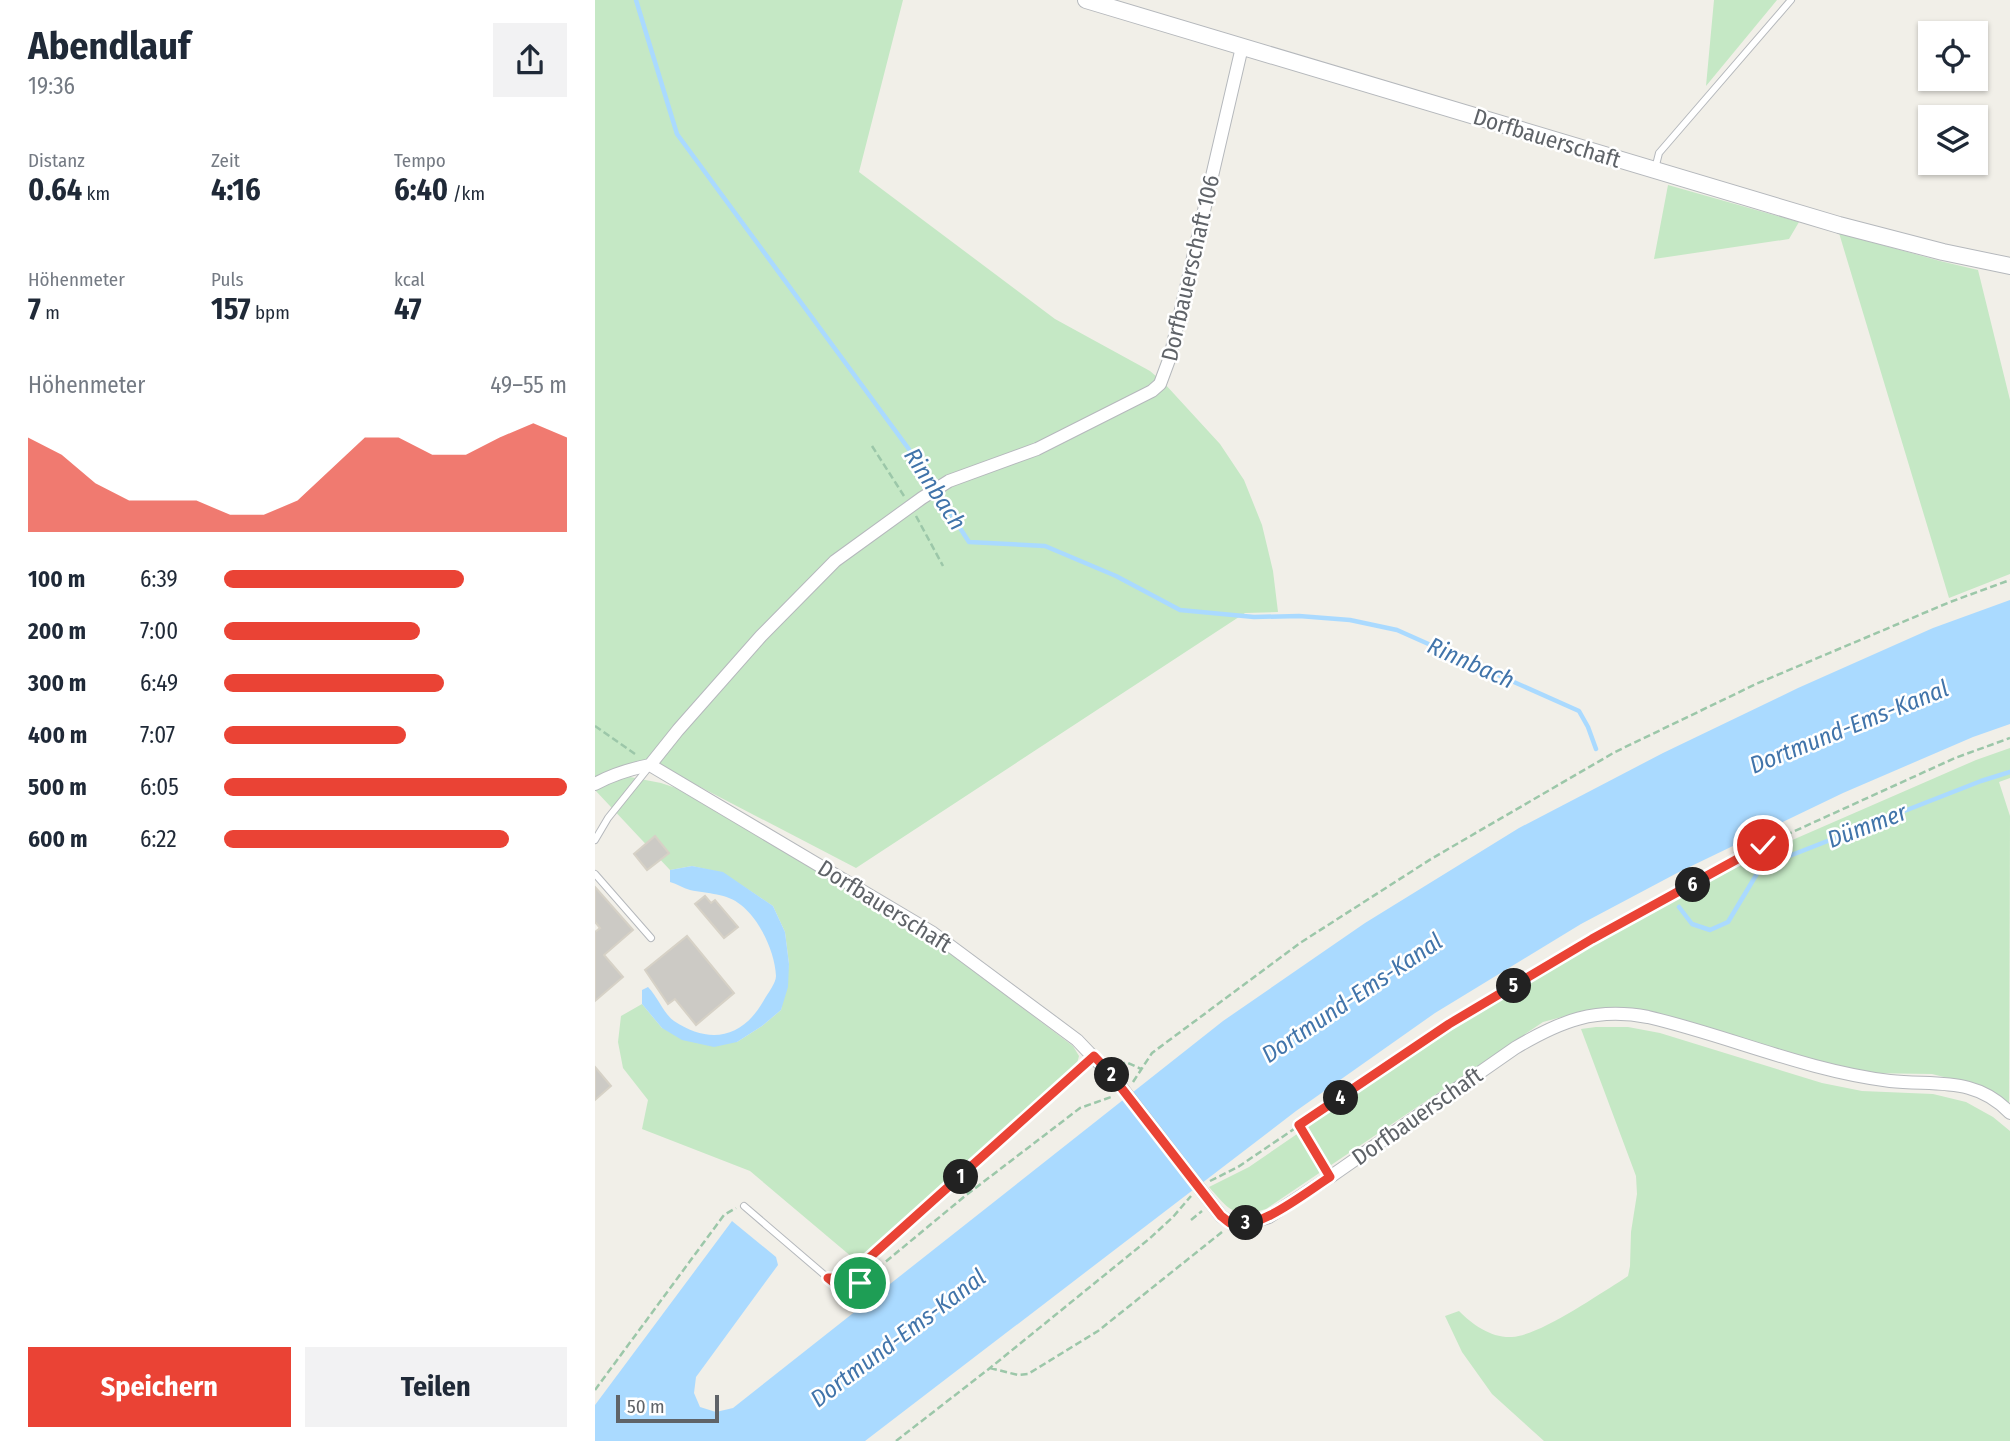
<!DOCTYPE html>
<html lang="de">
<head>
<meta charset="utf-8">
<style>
	:root { --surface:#fff; --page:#f2f2f3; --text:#1f2937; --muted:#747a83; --accent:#ea4335 }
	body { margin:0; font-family:"Fira Sans Condensed",sans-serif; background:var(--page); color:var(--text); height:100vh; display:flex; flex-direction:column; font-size:26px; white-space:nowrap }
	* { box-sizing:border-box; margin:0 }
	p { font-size:23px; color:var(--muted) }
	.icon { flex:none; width:38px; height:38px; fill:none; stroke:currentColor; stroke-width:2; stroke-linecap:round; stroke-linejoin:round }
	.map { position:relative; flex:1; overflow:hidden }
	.panel { display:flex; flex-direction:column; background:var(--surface); width:595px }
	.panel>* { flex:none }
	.fabs { position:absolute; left:1323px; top:21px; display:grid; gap:14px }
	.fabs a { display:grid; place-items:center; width:70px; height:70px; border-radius:0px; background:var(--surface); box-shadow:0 2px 5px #0004; font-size:35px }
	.scale { position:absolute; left:21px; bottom:18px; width:103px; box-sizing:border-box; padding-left:7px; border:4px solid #5f6368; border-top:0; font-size:19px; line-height:24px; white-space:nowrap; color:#5f6368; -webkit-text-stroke:5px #fff; paint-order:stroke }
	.pin { position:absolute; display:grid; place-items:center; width:60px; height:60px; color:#fff; margin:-30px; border:4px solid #fff; border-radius:50%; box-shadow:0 2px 7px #0007 }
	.km { position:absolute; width:35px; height:35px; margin:-18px; border-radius:50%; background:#222; color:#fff; font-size:19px; line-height:35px; text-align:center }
	.round { display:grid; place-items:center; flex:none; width:74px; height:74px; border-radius:0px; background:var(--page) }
	.head { display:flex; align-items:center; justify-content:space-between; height:119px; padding:0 28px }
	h1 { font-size:38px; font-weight:700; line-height:52px }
	.figures { display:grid; grid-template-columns:repeat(3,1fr); gap:10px; height:119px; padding:7px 28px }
	.figures div { display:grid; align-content:center }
	.figures b { font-size:30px; font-weight:700 }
	.figures small { font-size:19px; font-weight:400 }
	.figures p { font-size:19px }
	.chart { height:196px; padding:14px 28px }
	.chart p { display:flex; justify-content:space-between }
	.chart svg { width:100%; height:126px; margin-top:7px; fill:var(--accent); opacity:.7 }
	.action { display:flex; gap:14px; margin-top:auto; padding:14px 28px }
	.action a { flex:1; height:80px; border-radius:0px; background:var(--accent); color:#fff; font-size:28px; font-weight:700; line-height:80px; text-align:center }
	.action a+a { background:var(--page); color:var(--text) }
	ul { padding:0 28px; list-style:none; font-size:23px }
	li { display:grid; grid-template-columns:112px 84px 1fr; align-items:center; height:52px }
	li i { height:18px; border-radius:9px; background:var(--accent) }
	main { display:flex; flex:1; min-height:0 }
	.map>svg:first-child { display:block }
	.green { fill:#c5e8c5 }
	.water { fill:#aadaff }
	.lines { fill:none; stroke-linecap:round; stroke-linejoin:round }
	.stream { stroke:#aadaff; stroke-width:4.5 }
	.building { fill:#cccac5; stroke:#d6d1c6; stroke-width:2 }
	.service-casing { stroke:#b5b8bc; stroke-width:8 }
	.minor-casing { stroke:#b5b8bc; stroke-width:14 }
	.tertiary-casing { stroke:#b5b8bc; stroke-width:18 }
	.path { stroke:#9cc7a9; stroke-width:2.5; stroke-dasharray:7 3.5; stroke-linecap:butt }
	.service { stroke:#fff; stroke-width:6 }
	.minor { stroke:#fff; stroke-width:12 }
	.tertiary { stroke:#fff; stroke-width:16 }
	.minor-bridge-casing { stroke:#b5b8bc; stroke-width:14; stroke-linecap:butt }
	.minor-bridge { stroke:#fff; stroke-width:12 }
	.route-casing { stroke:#fff; stroke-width:14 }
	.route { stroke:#ea4335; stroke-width:9 }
	.labels { text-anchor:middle; stroke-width:5; stroke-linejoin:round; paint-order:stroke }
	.street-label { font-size:23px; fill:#5f6368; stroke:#fff }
	.water-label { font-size:24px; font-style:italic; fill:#4174aa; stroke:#fff }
</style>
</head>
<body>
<main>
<section class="panel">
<div class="head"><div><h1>Abendlauf</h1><p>19:36</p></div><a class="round"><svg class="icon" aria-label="share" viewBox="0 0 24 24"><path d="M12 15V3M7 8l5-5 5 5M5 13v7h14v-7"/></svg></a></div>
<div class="figures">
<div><p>Distanz</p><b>0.64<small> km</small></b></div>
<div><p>Zeit</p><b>4:16</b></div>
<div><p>Tempo</p><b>6:40<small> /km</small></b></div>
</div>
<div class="figures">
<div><p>Höhenmeter</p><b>7<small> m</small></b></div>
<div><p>Puls</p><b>157<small> bpm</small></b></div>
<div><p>kcal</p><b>47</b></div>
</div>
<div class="chart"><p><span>Höhenmeter</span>49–55 m</p>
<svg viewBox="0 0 160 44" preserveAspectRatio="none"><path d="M0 44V11L10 17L20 27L30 33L40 33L50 33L60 38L70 38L80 33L90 22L100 11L110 11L120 17L130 17L140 11L150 6L160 11V44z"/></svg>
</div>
<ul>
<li><b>100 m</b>6:39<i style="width:70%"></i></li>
<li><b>200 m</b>7:00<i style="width:57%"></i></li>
<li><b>300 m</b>6:49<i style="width:64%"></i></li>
<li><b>400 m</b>7:07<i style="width:53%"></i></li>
<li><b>500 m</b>6:05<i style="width:100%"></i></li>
<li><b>600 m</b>6:22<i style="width:83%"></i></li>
</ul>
<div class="action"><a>Speichern</a><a>Teilen</a></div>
</section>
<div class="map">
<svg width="1415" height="1441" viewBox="0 0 1415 1441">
	<rect width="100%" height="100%" fill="#f1efe8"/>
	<path class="green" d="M 0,0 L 308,0 L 264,172 L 460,319 L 555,371 L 569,383 L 625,444 L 649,480 L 667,525 L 678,571 L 683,612 L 650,613 L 261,868 L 88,778 L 36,767 L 0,779 Z
		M 1119,0 L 1182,0 L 1111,86 Z
		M 1073,185 L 1204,222 L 1194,239 L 1059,259 Z
		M 1244,233 L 1345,261 L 1383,270 L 1415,400 L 1415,574 L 1354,598 Z
		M 1415,748 L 1415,778 L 1404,782 L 1415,816 L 1414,1105 L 1373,1083 L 1337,1074 L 1268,1073 L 1036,1011 L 997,1009 L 948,1022 L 671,1209 C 639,1218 635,1211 614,1187 L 654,1167 L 854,1030 L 998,942 L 1172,851 L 1381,760 Z
		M 35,777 L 66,783 L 81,788 L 336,939 L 478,1046 L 484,1056 L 481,1067 L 264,1263 L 155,1171 L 47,1129 L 53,1100 L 28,1068 L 23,1042 L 26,1016 L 47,1004 L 67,1028 L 142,1042 L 167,1026 L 186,1010 L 194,964 L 190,932 L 178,906 L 128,873 L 97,866 L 75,870 L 0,790 L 16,780 Z
		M 1001,1027 L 1033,1027 L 1065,1033 L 1227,1083 L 1267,1091 L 1338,1094 L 1371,1102 L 1398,1117 L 1415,1131 L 1415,1441 L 949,1441 L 897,1394 L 867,1352 L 850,1316 L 864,1311 C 878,1325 896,1338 917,1337 C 945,1335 998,1298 1024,1282 L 1033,1276 L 1035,1266 L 1036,1232 L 1042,1194 L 1041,1176 L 986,1029 Z"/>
	<path class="water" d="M 1415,600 L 1415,724 L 1378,737 L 1248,793 L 1084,872 L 986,924 L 840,1013 L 701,1111 L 270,1441 L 0,1441 L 0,1405 L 137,1221 L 181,1257 L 183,1265 L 101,1377 L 99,1393 L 105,1407 L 121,1412 L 138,1408 L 628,1021 L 770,923 L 924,828 L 1068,753 L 1203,688 L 1338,628 Z
		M 97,866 L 128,872 L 178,906 L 190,932 L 194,964 L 193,987 L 186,1010 L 167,1026 L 142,1042 L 119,1047 L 87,1040 L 67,1028 L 47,1004 L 47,990 L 53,987 C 63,997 68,1013 79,1021 C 115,1045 148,1038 169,1000 C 173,993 181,983 181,976 C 180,952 165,920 146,905 C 132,893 113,894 95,890 C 88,888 82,884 75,882 L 75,870 Z"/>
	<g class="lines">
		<path class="stream" d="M 41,0 L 82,134 L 316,452 L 374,542 L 450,546 L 521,576 L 585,610 L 659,617 L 704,616 L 755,620 L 802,630 L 984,711 L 993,727 L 1001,749
			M 1084,907 L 1097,924 L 1115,930 L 1133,922 L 1166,867 L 1386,781 L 1415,772"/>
	</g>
	<path class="building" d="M 60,836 L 74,853 L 52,870 L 39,854 Z
		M 0,887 L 38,930 L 9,955 L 28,977 L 0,1001 L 0,932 L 5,928 L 0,922 Z
		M 110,896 L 116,903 L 120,900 L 143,927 L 129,938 L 100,904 Z
		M 92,936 L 139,993 L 101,1025 L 80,999 L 73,1004 L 50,970 Z
		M 0,1067 L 16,1086 L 0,1100 Z"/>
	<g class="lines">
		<g class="service-casing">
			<path id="service" d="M 1060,169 L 1064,153 L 1196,0
				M 0,840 L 13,818 L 54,767
				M 0,874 L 56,938
				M 149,1206 L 233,1278 L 246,1278 L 264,1267 L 497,1057"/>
		</g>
		<g class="minor-casing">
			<path id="minor" d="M 55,765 L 338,933 L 482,1040 L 523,1083
				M 0,784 C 18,774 35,769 55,765 L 83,730 L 166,636 L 240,561 L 327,498 L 354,481 L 442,449 L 557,391 L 565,384 L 575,357 L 647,47
				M 609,1194 L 626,1216 L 637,1224 L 650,1224 L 674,1217 L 735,1177 L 920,1048 C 965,1021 1000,1007 1053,1017 C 1134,1036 1212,1071 1295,1081 C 1341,1086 1380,1076 1415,1113"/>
		</g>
		<g class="tertiary-casing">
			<path id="tertiary" d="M 491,0 L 1244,225 L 1348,252 L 1415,266"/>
		</g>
		<path class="path" d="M 277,446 L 309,496
			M 321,516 L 348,566
			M 0,726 L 40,754
			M 524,1066 L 531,1062 L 546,1069
			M 538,1082 L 557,1053 L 705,943 L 836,859 L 1020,752 L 1161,684 L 1355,602 L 1415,580
			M 705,1126 L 728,1165
			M 615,1181 L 643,1167 L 854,1024 L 997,939 L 1169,845 L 1360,758 L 1415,738
			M 596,1220 L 607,1211
			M 248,1287 L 253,1289 L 265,1283 L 370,1196 L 485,1108 L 519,1096
			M 395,1368 L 423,1375 L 433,1374 L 503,1331 L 627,1232
			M 0,1390 L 129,1215 L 141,1208
			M 301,1441 L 395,1368 L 554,1239 L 578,1217 L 596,1196"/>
		<use href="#service" class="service"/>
		<use href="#minor" class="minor"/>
		<use href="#tertiary" class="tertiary"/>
		<g class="minor-bridge-casing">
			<path id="minor-bridge" d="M 523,1083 L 609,1194"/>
		</g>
		<use href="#minor-bridge" class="minor-bridge"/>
	</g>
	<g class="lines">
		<g class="route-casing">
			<path id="route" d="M 265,1283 L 253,1289 L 242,1285 L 233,1278 L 246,1278 L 264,1267 L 499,1056 L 514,1072 L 626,1216 C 629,1218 632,1221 635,1223 C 660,1234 714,1190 735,1177 L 704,1125 L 854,1024 L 997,939 L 1168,845"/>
		</g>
		<use href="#route" class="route"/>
	</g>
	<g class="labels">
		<g class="street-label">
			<text transform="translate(952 138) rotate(17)" y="8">Dorfbauerschaft</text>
			<text transform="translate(595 268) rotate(-77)" y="8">Dorfbauerschaft 106</text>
			<text transform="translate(290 906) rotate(32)" y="8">Dorfbauerschaft</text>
			<text transform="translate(822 1116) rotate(-35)" y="8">Dorfbauerschaft</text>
		</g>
		<g class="water-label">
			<text transform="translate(340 489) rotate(57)" y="8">Rinnbach</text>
			<text transform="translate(876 663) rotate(24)" y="8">Rinnbach</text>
			<text transform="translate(1254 727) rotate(-22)" y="8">Dortmund-Ems-Kanal</text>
			<text transform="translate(1272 826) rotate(-21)" y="8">Dümmer</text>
			<text transform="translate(757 998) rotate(-34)" y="8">Dortmund-Ems-Kanal</text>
			<text transform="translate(303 1338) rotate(-37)" y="8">Dortmund-Ems-Kanal</text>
		</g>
	</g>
</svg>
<div class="fabs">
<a><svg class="icon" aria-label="locate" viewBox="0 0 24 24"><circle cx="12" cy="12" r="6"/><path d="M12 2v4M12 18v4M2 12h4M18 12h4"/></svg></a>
<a><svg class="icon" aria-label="layers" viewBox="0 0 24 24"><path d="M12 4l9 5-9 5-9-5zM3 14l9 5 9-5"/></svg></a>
</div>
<div class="scale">50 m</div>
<div class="pin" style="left:265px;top:1283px;background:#1e9e55"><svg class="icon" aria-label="arrive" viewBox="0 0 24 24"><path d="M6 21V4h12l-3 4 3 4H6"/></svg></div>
<div class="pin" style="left:1168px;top:845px;background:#d93025"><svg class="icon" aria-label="check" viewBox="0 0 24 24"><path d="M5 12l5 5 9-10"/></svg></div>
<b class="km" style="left:366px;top:1177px">1</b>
<b class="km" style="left:517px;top:1075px">2</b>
<b class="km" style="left:651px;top:1223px">3</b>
<b class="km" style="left:746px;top:1098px">4</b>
<b class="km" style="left:919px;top:986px">5</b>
<b class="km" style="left:1098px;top:885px">6</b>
</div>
</main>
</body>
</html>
